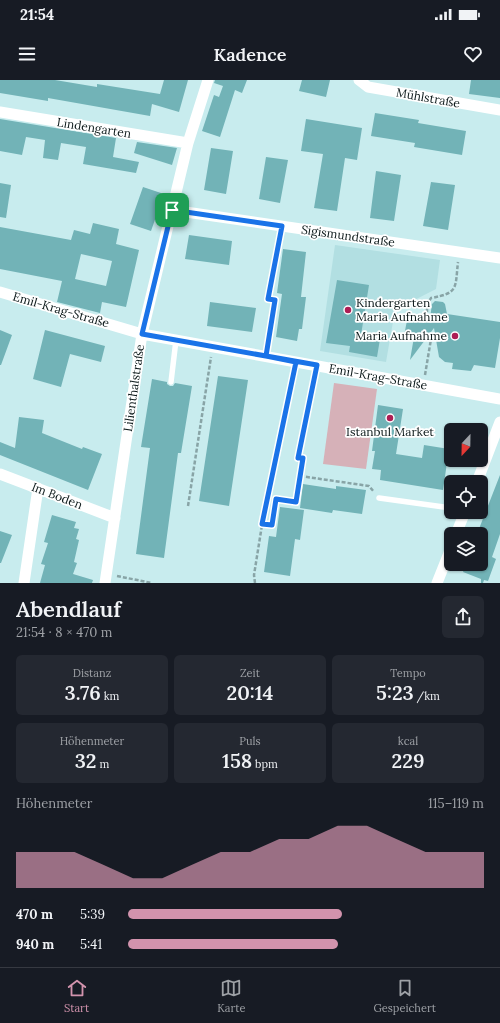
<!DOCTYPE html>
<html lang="de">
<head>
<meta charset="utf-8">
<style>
	:root { --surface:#171b24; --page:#242831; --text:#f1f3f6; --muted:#9ea1a6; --line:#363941; --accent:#d293ad }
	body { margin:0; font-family:Lora,serif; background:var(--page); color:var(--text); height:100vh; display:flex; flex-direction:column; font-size:15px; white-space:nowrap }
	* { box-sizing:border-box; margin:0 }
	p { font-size:13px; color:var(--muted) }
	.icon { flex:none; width:22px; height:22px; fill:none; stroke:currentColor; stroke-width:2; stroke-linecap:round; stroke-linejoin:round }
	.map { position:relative; height:503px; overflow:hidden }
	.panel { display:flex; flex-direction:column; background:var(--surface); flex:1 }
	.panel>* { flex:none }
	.needle { width:26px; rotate:202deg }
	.buttons { position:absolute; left:444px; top:343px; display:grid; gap:8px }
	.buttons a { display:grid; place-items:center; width:44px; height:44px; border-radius:6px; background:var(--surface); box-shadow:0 1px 3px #0004; font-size:20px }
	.pin { position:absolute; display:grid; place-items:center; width:34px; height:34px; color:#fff; margin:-17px; border-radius:8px; box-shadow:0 2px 6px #0006 }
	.round { display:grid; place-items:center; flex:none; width:42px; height:42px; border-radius:6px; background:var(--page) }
	.head { display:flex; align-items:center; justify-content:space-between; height:68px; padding:0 16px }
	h1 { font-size:22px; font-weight:600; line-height:30px }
	.metrics { display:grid; grid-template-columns:repeat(3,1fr); gap:6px; height:68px; padding:4px 16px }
	.metrics div { display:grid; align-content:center; border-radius:6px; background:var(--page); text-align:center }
	.metrics b { font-size:20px; font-weight:600 }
	.metrics small { font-size:11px; font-weight:400 }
	.metrics p { font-size:11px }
	.chart { height:112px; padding:8px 16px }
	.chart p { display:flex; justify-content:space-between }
	.chart svg { width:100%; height:72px; margin-top:4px; fill:var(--accent); opacity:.7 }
	ul { padding:0 16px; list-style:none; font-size:13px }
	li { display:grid; grid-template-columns:64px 48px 1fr; align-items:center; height:30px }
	li i { height:10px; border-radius:5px; background:var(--accent) }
	.status { display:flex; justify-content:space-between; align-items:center; height:28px; padding:0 20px; background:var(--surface); direction:ltr }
	.status svg { height:11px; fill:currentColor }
	header { display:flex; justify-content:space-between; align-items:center; height:52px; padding:0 16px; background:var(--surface); font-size:18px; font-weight:600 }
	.tabs { display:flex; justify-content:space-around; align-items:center; height:56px; border-top:1px solid var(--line); background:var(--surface); font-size:11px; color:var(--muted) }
	.tabs a { display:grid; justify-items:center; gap:2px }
	.tabs .current { color:var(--accent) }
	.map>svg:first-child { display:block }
	.built { fill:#b2dfe2 }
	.green { fill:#d6b1b8 }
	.building { fill:#72b3b7; fill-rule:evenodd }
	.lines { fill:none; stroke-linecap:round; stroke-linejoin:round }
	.path { stroke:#88a4a6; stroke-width:2.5; stroke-dasharray:4 2; stroke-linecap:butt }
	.service { stroke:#fff; stroke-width:5.5 }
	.minor { stroke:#fff; stroke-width:11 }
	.route-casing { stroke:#fff; stroke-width:8 }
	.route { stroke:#1a73e8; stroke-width:5 }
	.poi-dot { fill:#ad1d54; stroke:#fff; stroke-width:1.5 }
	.labels { text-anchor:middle; stroke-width:3.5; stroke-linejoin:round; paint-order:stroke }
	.street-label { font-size:12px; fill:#0b1819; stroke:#fff }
	.poi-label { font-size:12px; fill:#0b1819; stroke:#fff; text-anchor:start }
</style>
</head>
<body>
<div class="status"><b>21:54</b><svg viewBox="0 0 49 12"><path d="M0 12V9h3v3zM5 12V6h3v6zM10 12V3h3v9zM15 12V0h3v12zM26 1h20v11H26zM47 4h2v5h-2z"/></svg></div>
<header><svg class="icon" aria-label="menu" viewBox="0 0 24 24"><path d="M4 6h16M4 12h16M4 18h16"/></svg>Kadence<svg class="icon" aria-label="heart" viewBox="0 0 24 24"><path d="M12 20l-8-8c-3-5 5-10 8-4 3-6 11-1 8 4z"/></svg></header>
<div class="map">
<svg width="500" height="503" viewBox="0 0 500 503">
	<rect width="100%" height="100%" fill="#c8ecee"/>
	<path class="built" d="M 335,165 L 440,180 L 436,209 L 395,230 L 386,282 L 320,271 Z"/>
	<path class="green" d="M 334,303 L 377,309 L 366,389 L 323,384 Z"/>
	<path class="building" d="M 0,0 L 55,0 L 97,7 L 97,4 L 160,14 L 164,0 L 188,0 L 179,32 L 152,24 L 150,36 L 48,18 L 48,21 L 0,13 Z
		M 215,0 L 247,0 L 242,13 L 235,10 L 220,57 L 202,51 L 214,15 L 219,17 L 223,6 L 214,3 Z
		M 302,0 L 330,0 L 326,17 L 299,11 Z
		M 471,0 L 500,0 L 500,18 L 469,14 Z
		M 375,33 L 419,40 L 418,43 L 466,51 L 462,75 L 414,67 L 415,63 L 371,56 Z
		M 0,39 L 116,58 L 113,77 L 139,82 L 136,93 L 83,84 L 86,67 L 61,63 L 58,80 L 43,78 L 45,60 L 26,57 L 22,75 L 0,71 Z
		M 306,39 L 362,48 L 357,80 L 345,78 L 337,131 L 314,128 L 323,74 L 301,71 Z
		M 137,62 L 177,68 L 172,85 L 134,73 Z
		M 211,68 L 233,71 L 226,114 L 204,110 Z
		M 266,77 L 288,80 L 280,123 L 259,119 Z
		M 376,91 L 401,95 L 394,141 L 370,138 Z
		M 431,102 L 455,105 L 448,150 L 423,146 Z
		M 0,103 L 11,105 L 6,138 L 0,137 Z
		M 143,107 L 164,114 L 151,151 L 130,144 Z
		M 93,143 L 119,149 L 116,164 L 139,170 L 126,227 L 102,222 L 100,233 L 57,222 L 62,201 L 0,189 L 0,147 L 71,160 L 74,150 L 90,154 ZM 81,174 L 112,181 L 106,206 L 75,199 Z
		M 189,155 L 232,161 L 229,185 L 185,179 Z
		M 283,169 L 306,172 L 301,217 L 306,217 L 302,249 L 299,249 L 297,261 L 276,257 L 282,214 L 277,213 Z
		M 337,200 L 369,205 L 361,255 L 380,259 L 377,277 L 349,272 L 350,266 L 326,263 Z
		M 435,221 L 443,222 L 445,224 L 447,234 L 500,242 L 500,258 L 495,288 L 474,285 L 471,291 L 452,289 L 453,283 L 445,282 L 439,277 L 434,248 L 410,280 L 414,257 L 404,256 L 408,235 L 430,238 L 432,224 Z
		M 210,222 L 256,228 L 252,252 L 207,246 Z
		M 0,250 L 12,255 L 1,285 L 0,285 Z
		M 45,250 L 105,266 L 101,282 L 70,274 L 61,307 L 33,299 Z
		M 218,296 L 248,300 L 229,426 L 199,421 Z
		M 152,299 L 167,302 L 167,304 L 170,306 L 173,306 L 175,303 L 192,306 L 181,373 L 178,373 L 164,478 L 136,474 L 150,368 L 141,367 Z
		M 378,325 L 403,329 L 396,374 L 422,378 L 424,365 L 449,369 L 443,410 L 380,400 L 381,390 L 372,389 L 375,371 L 372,371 Z
		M 19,337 L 44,340 L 42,353 L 82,369 L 83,367 L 102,374 L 88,410 L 0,375 L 0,362 L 15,368 Z
		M 500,395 L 500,454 L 492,477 L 496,479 L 488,501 L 484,500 L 483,503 L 481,503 L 481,499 L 463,492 L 466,484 L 481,484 L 481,454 L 477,454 Z
		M 303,404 L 336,409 L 336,406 L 366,410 L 362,434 L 333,430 L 332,433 L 300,428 Z
		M 280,427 L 304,430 L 300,460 L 295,459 L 290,496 L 264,492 L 269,456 L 276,457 Z
		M 52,435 L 76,442 L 74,448 L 79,449 L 76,459 L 79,460 L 74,482 L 77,483 L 73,494 L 93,500 L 92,503 L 40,503 L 45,485 L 41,484 L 48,463 L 44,462 Z
		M 0,451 L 12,455 L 1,483 L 0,483 Z"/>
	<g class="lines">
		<path class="path" d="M 427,238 L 427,225 L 431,218 C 459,213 455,208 458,182
			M 268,266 L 275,220 L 268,219 L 280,157
			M 425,295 L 431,259
			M 300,396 L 369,406 L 374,412
			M 188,426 L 211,277
			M 262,445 L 293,292
			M 117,496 L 152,503
			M 255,503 L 254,495 L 262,445 L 272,445 L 276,419 L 296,422 L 302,385"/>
		<path class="service" d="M 171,302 L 176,260
			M 298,378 L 317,285
			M 379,418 L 451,428"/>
		<path class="minor" d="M 359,0 L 368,7 L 500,30
			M 0,32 L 188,63
			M 172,130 L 500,178
			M 0,212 L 142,254 L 500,319
			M 0,394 L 115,438
			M 477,402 L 500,342
			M 456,454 L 465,432
			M 24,503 L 38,408
			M 105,503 L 142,254 L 188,63 L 208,0
			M 437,503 L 451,468"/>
	</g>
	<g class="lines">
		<g class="route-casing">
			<path id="route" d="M 172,130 L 142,254 C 200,264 258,275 317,285 L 298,378 L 303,378 L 296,422 L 276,419 L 272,445 L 262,444 L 296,282 L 266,276 L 275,220 L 268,219 L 282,146 L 172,130"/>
		</g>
		<use href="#route" class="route"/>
	</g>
	<g class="poi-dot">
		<circle cx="348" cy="230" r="4"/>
		<circle cx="455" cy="256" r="4"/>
		<circle cx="390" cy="338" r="4"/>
	</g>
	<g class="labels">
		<g class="street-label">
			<text transform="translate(428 18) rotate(10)" y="4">Mühlstraße</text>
			<text transform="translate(94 48) rotate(9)" y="4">Lindengarten</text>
			<text transform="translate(348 156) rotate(8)" y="4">Sigismundstraße</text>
			<text transform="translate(61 230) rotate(16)" y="4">Emil-Krag-Straße</text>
			<text transform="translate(378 297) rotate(10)" y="4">Emil-Krag-Straße</text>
			<text transform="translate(134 308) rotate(-82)" y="4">Lilienthalstraße</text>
			<text transform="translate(57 416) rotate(21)" y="4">Im Boden</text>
		</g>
		<g class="poi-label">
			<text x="356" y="227">Kindergarten<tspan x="356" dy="14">Maria Aufnahme</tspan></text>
			<text x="447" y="260" text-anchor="end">Maria Aufnahme</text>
			<text x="390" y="356" text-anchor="middle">Istanbul Market</text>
		</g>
	</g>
</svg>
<div class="buttons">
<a><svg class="needle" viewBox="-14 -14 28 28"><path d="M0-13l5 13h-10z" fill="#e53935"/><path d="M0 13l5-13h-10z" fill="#9ea1a6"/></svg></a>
<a><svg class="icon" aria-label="locate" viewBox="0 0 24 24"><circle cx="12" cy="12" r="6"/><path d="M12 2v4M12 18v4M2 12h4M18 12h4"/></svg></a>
<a><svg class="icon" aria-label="layers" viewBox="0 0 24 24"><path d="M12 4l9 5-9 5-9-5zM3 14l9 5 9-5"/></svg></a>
</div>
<div class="pin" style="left:172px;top:130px;background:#1e9e55"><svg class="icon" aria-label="arrive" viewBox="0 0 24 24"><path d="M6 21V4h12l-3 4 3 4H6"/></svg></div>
</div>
<section class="panel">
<div class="head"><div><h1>Abendlauf</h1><p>21:54 · 8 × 470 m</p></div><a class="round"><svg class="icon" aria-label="share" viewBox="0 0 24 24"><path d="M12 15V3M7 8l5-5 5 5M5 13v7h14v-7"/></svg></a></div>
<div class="metrics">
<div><p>Distanz</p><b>3.76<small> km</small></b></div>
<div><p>Zeit</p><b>20:14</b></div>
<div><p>Tempo</p><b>5:23<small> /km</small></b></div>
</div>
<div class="metrics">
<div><p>Höhenmeter</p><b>32<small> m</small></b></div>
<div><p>Puls</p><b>158<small> bpm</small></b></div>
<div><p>kcal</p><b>229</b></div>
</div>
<div class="chart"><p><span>Höhenmeter</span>115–119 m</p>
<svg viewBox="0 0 160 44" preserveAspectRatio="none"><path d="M0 44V22L10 22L20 22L30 30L40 38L50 38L60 30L70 22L80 22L90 14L100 14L110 6L120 6L130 14L140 22L150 22L160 22V44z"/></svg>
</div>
<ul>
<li><b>470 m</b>5:39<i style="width:60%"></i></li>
<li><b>940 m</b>5:41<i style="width:59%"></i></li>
</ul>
</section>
<nav class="tabs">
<a class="current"><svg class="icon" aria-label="home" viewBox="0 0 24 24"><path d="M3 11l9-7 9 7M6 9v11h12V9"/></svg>Start</a>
<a><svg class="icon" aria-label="map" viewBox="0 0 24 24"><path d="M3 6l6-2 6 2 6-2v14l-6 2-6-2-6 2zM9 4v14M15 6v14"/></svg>Karte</a>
<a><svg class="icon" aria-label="saved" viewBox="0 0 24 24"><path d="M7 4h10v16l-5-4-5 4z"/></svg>Gespeichert</a>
</nav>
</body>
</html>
